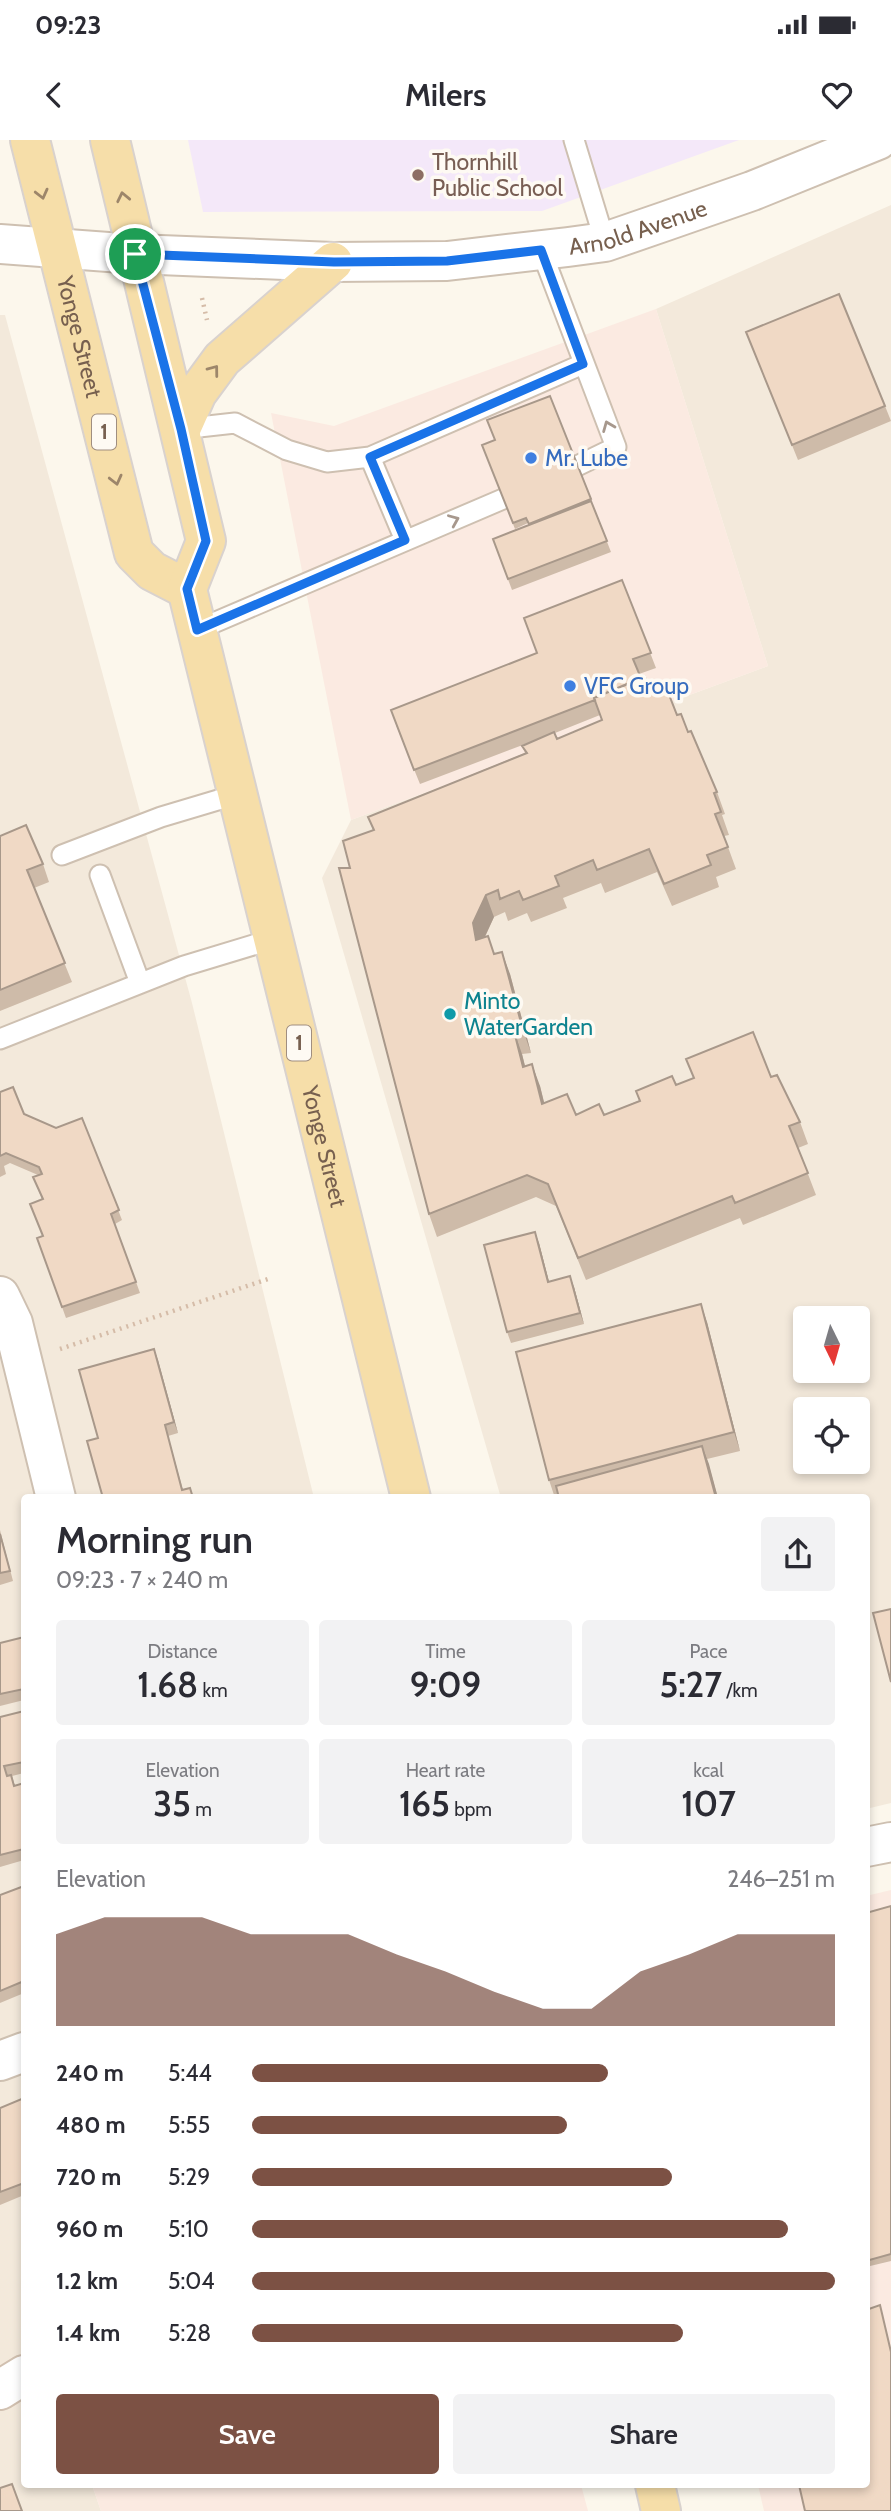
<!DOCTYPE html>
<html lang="en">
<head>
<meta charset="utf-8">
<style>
	:root { --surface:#fff; --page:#f2f2f3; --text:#2b2b33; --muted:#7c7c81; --accent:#7c5144 }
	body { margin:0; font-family:Cabin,sans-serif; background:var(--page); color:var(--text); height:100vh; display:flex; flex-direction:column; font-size:26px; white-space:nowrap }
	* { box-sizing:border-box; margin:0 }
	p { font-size:23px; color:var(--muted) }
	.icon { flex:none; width:38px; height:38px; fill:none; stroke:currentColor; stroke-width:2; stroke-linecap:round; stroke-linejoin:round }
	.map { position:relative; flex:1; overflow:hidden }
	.sheet { position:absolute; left:21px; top:1354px; width:849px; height:994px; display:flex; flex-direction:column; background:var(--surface); border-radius:7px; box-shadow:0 4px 10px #0003 }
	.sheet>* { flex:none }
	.needle { width:46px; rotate:175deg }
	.fabs { position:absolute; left:793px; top:1166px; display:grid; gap:14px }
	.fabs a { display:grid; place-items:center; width:77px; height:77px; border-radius:7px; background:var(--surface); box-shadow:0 4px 10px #0003; font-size:35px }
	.pin { position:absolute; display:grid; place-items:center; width:60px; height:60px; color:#fff; margin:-30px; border:4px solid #fff; border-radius:50%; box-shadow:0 2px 7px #0007 }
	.round { display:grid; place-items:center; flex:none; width:74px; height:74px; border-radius:7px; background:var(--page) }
	.summary { display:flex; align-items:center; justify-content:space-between; height:119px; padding:0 35px }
	h1 { font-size:38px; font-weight:600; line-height:52px }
	.stats { display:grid; grid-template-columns:repeat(3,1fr); gap:10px; height:119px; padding:7px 35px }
	.stats div { display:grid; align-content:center; border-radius:7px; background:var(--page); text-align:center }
	.stats b { font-size:35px; font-weight:600 }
	.stats small { font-size:19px; font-weight:400 }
	.stats p { font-size:19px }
	.chart { height:196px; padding:14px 35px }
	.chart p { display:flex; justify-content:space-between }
	.chart svg { width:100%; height:126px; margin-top:7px; fill:var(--accent); opacity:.7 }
	.primary-button { display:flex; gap:14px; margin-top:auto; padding:14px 35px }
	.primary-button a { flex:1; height:80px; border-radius:7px; background:var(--accent); color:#fff; font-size:28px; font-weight:600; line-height:80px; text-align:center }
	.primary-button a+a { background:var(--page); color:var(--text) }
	ul { padding:0 35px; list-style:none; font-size:23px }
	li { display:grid; grid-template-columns:112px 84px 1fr; align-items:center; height:52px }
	li i { height:18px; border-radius:9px; background:var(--accent) }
	.status { display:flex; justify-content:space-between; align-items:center; height:49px; padding:0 35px; background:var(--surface); direction:ltr }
	.status svg { height:19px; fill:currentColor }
	header { display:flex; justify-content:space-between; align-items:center; height:91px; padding:0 35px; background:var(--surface); font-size:32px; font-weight:600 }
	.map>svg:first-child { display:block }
	.residential { fill:#f3e9db; fill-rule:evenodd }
	.commercial { fill:#fbeae1 }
	.education { fill:#f4e8f9 }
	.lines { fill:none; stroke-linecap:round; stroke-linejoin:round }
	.service-casing { stroke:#cec0b1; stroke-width:23 }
	.minor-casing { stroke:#cec0b1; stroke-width:42 }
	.secondary-casing { stroke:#d1c0b0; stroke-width:42 }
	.primary-casing { stroke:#d9d2ce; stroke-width:42 }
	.path { stroke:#d5bca8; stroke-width:4.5; stroke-dasharray:2 5; stroke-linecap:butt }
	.service { stroke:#fff; stroke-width:19 }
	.minor { stroke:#fff; stroke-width:38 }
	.secondary { stroke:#fff; stroke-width:38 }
	.primary { stroke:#f6dea9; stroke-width:38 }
	.wall { fill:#cebba9; fill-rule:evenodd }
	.shaded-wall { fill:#a8988a }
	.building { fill:#f0d9c5; stroke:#a8988a; stroke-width:2 }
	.oneway { stroke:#9d866a }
	.oneway2 { stroke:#a7988d }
	.route-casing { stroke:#fff; stroke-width:14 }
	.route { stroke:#1a73e8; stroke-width:9 }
	.education-dot { fill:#8d6e63; stroke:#fefaf3; stroke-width:2.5 }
	.shop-dot { fill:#3f7fe0; stroke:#fefaf3; stroke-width:2.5 }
	.culture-dot { fill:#0f9aa8; stroke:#fefaf3; stroke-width:2.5 }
	.labels { text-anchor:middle; stroke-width:7; stroke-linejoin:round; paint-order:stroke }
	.shield { fill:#fefaf3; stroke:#a08e80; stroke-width:2 }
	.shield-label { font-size:21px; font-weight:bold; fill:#77604f }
	.education-label { font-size:23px; fill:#785e54; stroke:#fefaf3; text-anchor:start }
	.street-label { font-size:23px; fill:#77604f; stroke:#fefaf3 }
	.shop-label { font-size:23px; fill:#366cbe; stroke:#fefaf3; text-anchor:start }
	.culture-label { font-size:23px; fill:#0d838f; stroke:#fefaf3; text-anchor:start }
</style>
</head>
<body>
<div class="status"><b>09:23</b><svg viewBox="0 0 49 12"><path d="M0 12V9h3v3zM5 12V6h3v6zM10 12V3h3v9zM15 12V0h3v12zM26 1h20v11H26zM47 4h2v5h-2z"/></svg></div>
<header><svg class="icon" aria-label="back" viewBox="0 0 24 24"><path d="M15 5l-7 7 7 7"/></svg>Milers<svg class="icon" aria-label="heart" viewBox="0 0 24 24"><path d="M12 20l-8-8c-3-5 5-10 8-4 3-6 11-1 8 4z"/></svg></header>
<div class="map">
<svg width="891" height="2371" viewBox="0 0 891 2371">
	<rect width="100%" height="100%" fill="#fcf7ec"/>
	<path class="residential" d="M 891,65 L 891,1663 L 866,1669 L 866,1358 L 501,1358 L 322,738 L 351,680 L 768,526 L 656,169 ZM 805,1178 L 858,1178 L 858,1230 L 805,1230 ZM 805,1269 L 858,1269 L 858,1321 L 805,1321 Z
		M 0,175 L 5,175 L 192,863 L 314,1358 L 24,1358 L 24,2345 L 92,2345 L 101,2371 L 0,2371 Z"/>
	<path class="commercial" d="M 656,169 L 768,526 L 351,680 L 271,273 L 334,286 Z
		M 891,1750 L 891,2371 L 764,2371 L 758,2345 L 866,2345 L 866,1756 Z
		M 92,2345 L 581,2345 L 588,2371 L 101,2371 Z"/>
	<path class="education" d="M 188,0 L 739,0 L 542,71 L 203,72 Z"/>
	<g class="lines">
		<g class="service-casing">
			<path id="service" d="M 574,0 L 605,102
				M 541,110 L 616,307 L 577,326
				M 181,289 L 235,283 L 287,310 L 327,322 L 370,317 L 583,224
				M 370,317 L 405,400
				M 197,490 L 503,359
				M 62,715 L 161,677 L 238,654
				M 100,735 L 140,843
				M 0,899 L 184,826 L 273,799"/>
		</g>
		<g class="minor-casing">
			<g id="minor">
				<path id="s1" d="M 0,104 L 135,114 L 333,122 L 447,121 L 568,107 L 605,102 L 666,81 L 752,51 L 878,0"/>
				<path d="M 0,1156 L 13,1183 L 56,1358"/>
				<path d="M 866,1707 L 891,1702"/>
				<path d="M 0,1921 L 24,1912"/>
			</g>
		</g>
		<g class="secondary-casing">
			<path id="secondary" d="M 0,2250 L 24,2235"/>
		</g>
		<g class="primary-casing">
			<g id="primary">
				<path id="s2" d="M 30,0 L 134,413 L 152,431 L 187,449"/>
				<path id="s3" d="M 110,0 L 206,401 L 187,449 L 411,1358"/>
				<path d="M 181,289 L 197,253 L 222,219 L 333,122"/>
				<path d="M 655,2345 L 661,2371"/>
			</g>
		</g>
		<path class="path" d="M 202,158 L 207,180
			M 60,1209 L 268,1139"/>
		<use href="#service" class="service"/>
		<use href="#minor" class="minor"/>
		<use href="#secondary" class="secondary"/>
		<use href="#primary" class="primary"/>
	</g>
	<path class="wall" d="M 746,192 L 885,266 L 891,281 L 798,320 Z
		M 550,256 L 611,412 L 512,450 L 493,399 L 529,385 L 528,383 L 515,389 L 482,305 L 495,300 Z
		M 622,440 L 656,528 L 639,534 L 641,538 L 645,537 L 649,547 L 677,575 L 688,592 L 717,652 L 725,674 L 722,675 L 729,695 L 724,696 L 736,729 L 716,737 L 719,747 L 672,766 L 657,732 L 605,753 L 601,743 L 563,758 L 567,768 L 531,782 L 527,773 L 508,781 L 505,772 L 494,777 L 485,797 L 494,814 L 510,834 L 531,913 L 522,914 L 525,926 L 540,946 L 544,963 L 576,975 L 604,975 L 676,945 L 771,937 L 800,982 L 808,1004 L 798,1008 L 816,1055 L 743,1085 L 740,1078 L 586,1140 L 556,1066 L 536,1057 L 437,1097 L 429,1074 L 350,728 L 373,690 L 368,677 L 525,613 L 522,606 L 536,600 L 420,644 L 396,585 L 537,513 ZM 600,575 L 602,580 L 557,599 L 555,593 Z
		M 0,696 L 43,724 L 49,742 L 34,748 L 72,842 L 0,871 Z
		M 0,952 L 24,974 L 56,988 L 82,978 L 122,1080 L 115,1084 L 140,1153 L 66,1178 L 37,1098 L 43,1096 L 42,1059 L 33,1037 L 38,1035 L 10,1023 L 4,1026 L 6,1034 L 0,1037 Z
		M 539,1103 L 549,1142 L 574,1147 L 584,1184 L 511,1203 L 507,1192 Z
		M 707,1182 L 740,1311 L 707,1319 L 718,1358 L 555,1358 L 549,1340 Z
		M 154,1209 L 178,1293 L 168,1296 L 183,1350 L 98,1298 Z
		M 0,1390 L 13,1441 L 0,1445 Z
		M 24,1497 L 24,1560 L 0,1566 L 0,1503 Z
		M 24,1571 L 24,1633 L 12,1636 L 15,1646 L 24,1643 L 24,1720 L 0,1727 L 0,1577 Z
		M 24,1746 L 24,1853 L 0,1863 L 0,1755 Z
		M 891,1766 L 891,2121 L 866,2127 L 866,1773 Z
		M 24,1958 L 24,2055 L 0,2065 L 0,1968 Z"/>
	<path class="shaded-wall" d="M 486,755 L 494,777 L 481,805 L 476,800 L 473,783 Z
		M 502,812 L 510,834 L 531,913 L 523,890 Z
		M 514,891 L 522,914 L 531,950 L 523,927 Z
		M 532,924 L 540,946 L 550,986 L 542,964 Z
		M 535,1092 L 539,1103 L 552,1153 L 548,1142 Z
		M 570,1136 L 574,1147 L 584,1184 L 580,1173 Z
		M 701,1164 L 707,1182 L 740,1311 L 734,1292 Z
		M 154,1209 L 158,1220 L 178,1293 L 174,1282 Z
		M 702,1306 L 709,1324 L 718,1358 L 716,1358 Z"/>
	<path class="building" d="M 839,154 L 885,266 L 792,305 L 746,192 Z
		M 550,256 L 591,359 L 529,384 L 526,378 L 513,383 L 482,305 L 495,300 L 487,280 Z
		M 591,361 L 607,401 L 508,439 L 493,399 Z
		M 622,440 L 651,513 L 633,519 L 641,538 L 594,558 L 595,560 L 414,630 L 391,570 L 537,513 L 524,478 Z
		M 645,537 L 648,547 L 664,542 L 677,575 L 681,574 L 688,592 L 691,591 L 717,652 L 714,653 L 721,672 L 715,674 L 728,707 L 707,715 L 711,725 L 664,744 L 649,709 L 597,730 L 593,720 L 555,736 L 559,746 L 523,760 L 519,751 L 500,759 L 498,750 L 486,755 L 473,783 L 476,800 L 488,796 L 494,814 L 502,812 L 523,890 L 514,891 L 523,927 L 532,924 L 542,964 L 567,954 L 576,975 L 599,964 L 604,975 L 640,961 L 636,951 L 672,936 L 676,945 L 694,938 L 686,919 L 753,892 L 771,937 L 777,935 L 800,982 L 789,986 L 808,1033 L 735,1063 L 732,1056 L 578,1118 L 548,1044 L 527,1035 L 429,1074 L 339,728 L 350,728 L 343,701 L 374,690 L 368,677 L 527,613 L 522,606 L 554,592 L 557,599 L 602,580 L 594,558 Z
		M 26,685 L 43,724 L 27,730 L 65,823 L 0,850 L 0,696 Z
		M 13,947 L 24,974 L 56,988 L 82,978 L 119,1070 L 111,1074 L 136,1142 L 62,1167 L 37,1098 L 43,1096 L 30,1064 L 43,1059 L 33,1037 L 42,1034 L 39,1027 L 6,1013 L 0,1016 L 0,952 Z
		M 535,1092 L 548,1142 L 570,1136 L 580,1173 L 507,1192 L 484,1105 Z
		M 701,1164 L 734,1292 L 549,1340 L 516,1212 Z
		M 154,1209 L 174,1282 L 165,1285 L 182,1350 L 190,1348 L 193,1358 L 103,1358 L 87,1301 L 98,1298 L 79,1230 Z
		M 702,1306 L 716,1358 L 559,1358 L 556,1346 Z
		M 0,1394 L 10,1431 L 0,1433 Z
		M 891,1469 L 891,1542 L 873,1473 Z
		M 24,1497 L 24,1549 L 0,1554 L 0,1503 Z
		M 24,1571 L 24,1622 L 4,1626 L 7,1636 L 11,1635 L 14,1646 L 24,1643 L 24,1709 L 0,1715 L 0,1577 Z
		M 24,1746 L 24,1841 L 0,1851 L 0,1755 Z
		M 891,1766 L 891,2114 L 866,2121 L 866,1773 Z
		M 24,1958 L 24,2043 L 0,2052 L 0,1968 Z
		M 880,2165 L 891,2212 L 891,2371 L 805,2371 L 799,2345 L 866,2345 L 866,2170 Z
		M 12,2344 L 22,2371 L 0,2371 L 0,2348 Z"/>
	<defs><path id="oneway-chevron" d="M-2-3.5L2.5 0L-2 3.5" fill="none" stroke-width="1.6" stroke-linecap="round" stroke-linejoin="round" transform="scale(1.75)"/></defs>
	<g class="oneway">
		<use href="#oneway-chevron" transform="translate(42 54) rotate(76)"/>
		<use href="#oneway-chevron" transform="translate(123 57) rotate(-102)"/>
		<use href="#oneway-chevron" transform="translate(214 230) rotate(-53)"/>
		<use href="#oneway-chevron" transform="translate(116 340) rotate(76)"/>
	</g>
	<g class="oneway2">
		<use href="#oneway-chevron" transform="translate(608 286) rotate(-112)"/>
		<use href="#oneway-chevron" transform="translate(454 380) rotate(-23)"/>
	</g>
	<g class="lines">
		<g class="route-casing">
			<path id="route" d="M 541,110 L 583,224 L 370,317 L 405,400 L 197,490 L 187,449 L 206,401 L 181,289 L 135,114 L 334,122 L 447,121 Z"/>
		</g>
		<use href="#route" class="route"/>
	</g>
	<circle class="education-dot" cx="418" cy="35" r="7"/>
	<g class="shop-dot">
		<circle cx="531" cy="318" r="7"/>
		<circle cx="570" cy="546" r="7"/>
	</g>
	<circle class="culture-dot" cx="450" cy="874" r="7"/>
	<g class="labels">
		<g class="shield">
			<rect x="92" y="274.5" width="24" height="35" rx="5"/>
			<rect x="287" y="885.5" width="24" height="35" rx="5"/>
		</g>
		<g class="shield-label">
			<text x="104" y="299">1</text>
			<text x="299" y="910">1</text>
		</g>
		<g class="education-label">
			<text x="432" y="30">Thornhill<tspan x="432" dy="26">Public School</tspan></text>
		</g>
		<g class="street-label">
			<text dy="8" stroke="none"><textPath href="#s1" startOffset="642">Arnold Avenue</textPath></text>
			<text dy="8" stroke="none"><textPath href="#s2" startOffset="203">Yonge Street</textPath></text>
			<text dy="8" stroke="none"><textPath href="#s3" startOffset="1038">Yonge Street</textPath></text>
		</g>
		<g class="shop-label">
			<text x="545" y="326">Mr. Lube</text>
			<text x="584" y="554">VFC Group</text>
		</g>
		<g class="culture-label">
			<text x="464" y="869">Minto<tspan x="464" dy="26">WaterGarden</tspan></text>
		</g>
	</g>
</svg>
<div class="fabs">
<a><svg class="needle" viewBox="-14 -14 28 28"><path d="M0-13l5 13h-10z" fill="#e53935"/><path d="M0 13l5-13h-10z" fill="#7c7c81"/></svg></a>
<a><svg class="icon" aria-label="locate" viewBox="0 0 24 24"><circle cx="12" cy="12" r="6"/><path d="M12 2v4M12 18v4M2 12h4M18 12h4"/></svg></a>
</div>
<div class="pin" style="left:135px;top:114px;background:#1e9e55"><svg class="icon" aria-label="arrive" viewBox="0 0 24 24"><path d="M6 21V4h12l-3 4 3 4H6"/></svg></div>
<section class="sheet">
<div class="summary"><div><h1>Morning run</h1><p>09:23 · 7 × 240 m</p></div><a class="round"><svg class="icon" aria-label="share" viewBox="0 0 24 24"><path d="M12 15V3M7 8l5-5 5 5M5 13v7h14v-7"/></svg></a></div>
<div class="stats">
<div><p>Distance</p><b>1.68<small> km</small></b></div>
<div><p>Time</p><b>9:09</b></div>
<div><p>Pace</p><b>5:27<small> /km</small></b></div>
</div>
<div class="stats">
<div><p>Elevation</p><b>35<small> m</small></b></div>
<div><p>Heart rate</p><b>165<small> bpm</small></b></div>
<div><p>kcal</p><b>107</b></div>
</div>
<div class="chart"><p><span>Elevation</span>246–251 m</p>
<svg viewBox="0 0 160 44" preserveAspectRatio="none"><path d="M0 44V12L10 6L20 6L30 6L40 12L50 12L60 12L70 19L80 25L90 32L100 38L110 38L120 25L130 19L140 12L150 12L160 12V44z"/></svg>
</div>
<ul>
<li><b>240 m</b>5:44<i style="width:61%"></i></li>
<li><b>480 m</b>5:55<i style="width:54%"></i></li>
<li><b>720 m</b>5:29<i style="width:72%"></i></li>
<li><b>960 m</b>5:10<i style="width:92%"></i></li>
<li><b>1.2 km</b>5:04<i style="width:100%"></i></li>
<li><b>1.4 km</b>5:28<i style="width:74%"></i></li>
</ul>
<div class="primary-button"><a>Save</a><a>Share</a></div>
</section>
</div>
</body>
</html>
